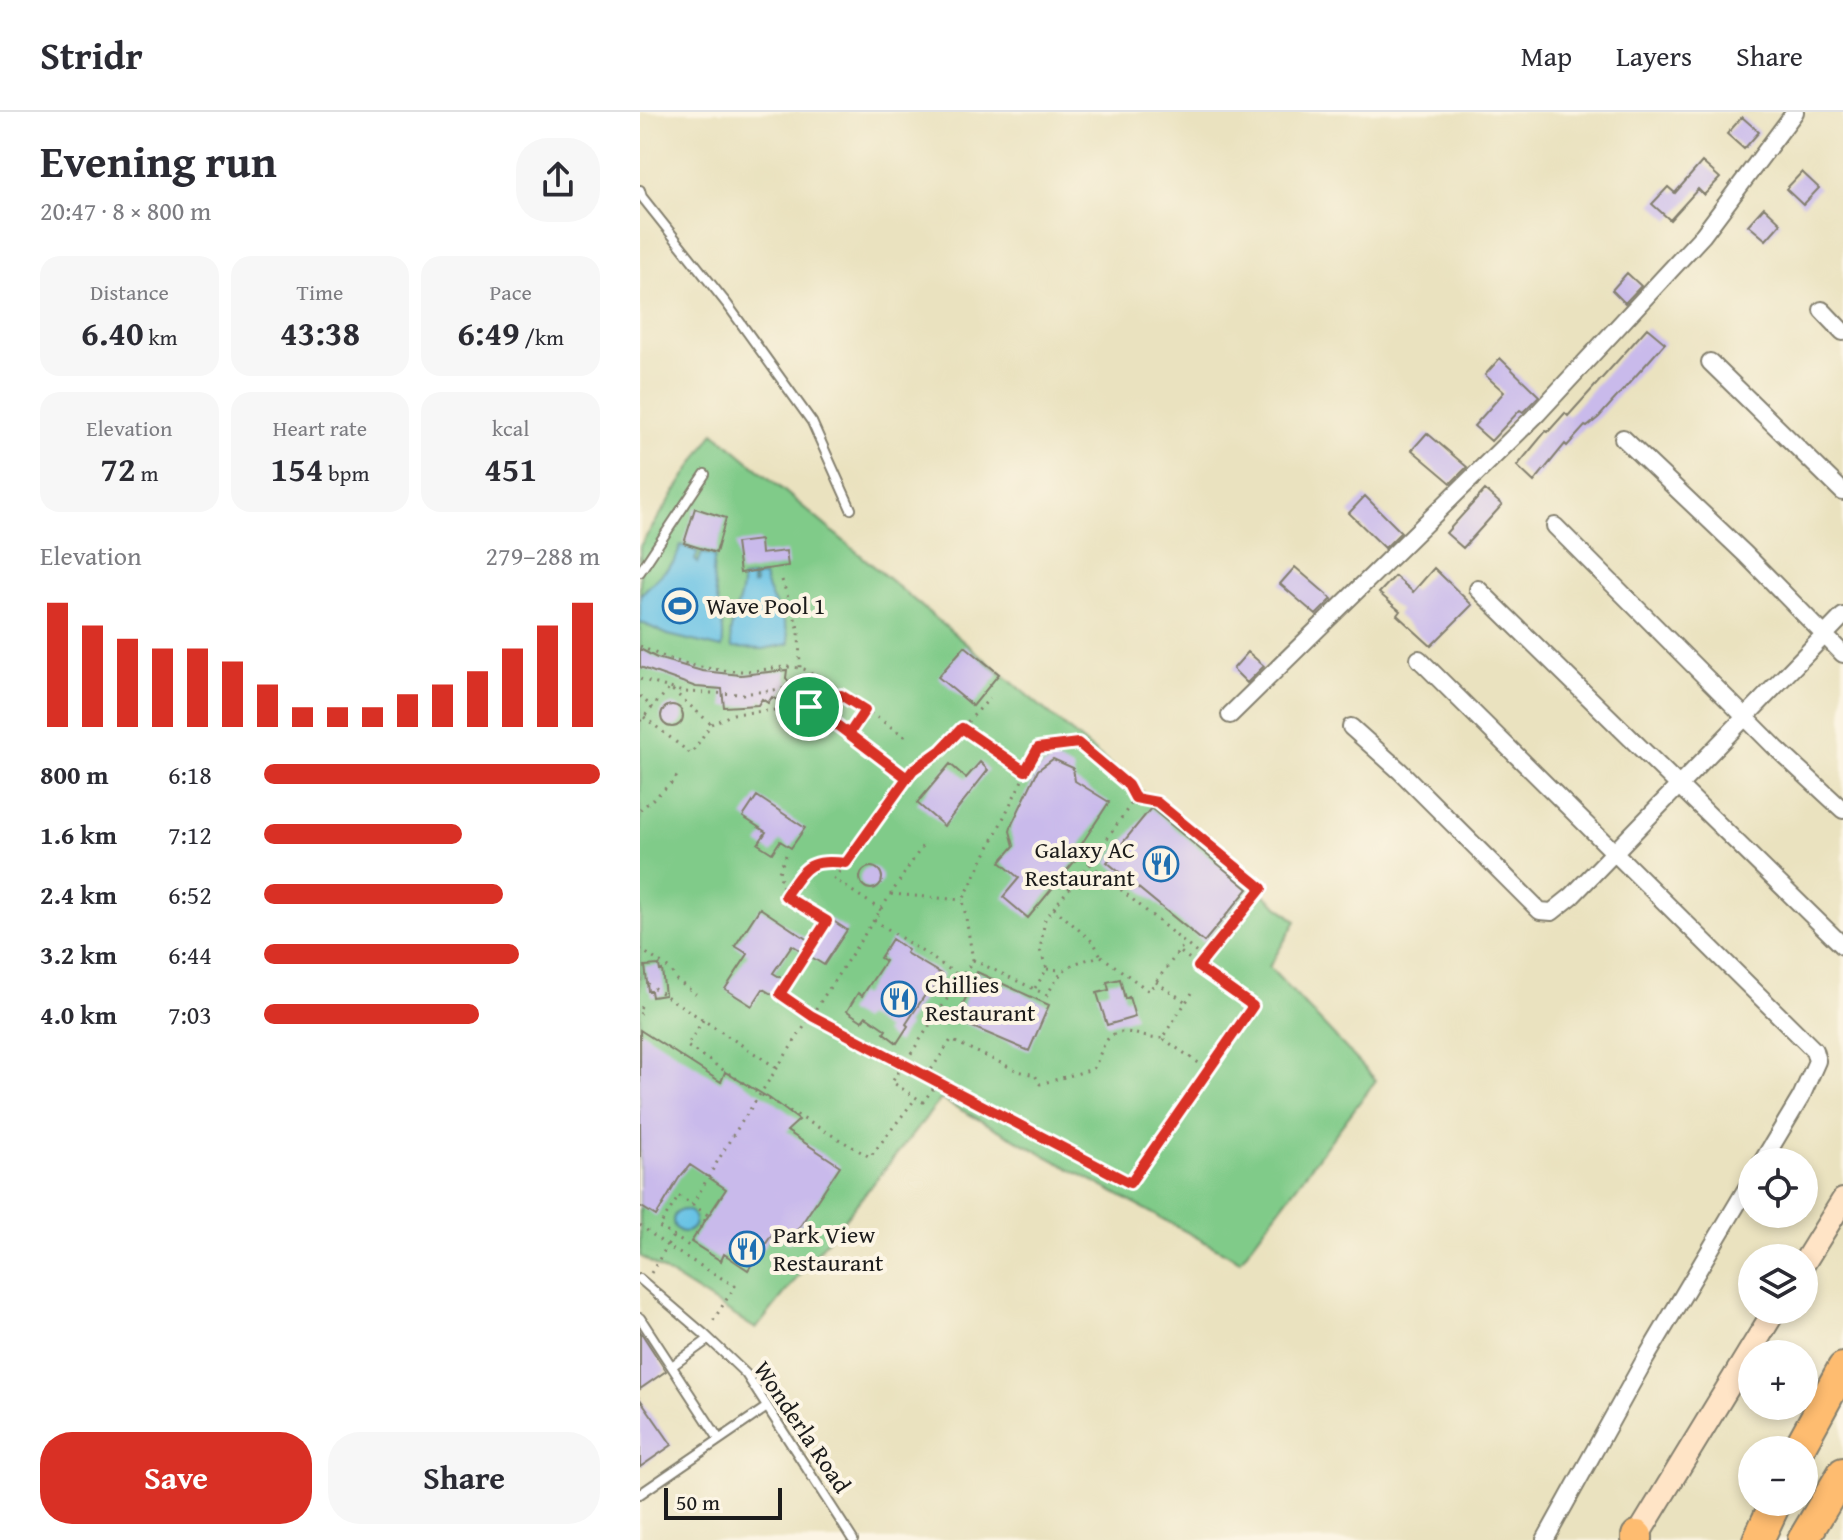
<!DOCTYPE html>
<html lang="en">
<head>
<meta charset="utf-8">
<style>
	:root { --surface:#fff; --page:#f7f7f7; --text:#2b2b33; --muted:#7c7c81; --line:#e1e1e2; --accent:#d93025 }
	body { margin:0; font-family:"Gentium Book Plus",serif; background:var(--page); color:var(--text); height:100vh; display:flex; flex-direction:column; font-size:30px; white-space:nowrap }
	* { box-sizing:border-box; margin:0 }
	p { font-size:26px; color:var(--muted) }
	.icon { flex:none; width:44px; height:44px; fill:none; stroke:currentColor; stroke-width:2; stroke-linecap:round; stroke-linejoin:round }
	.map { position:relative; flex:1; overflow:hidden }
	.drawer { display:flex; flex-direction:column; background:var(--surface); width:640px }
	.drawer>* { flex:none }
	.buttons { position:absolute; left:1098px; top:1036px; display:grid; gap:16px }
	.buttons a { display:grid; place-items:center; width:80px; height:80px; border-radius:50%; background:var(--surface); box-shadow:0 4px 12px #0003; font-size:40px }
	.scale { position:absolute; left:24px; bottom:20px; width:118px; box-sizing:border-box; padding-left:8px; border:4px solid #1c1c1c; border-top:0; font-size:22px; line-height:28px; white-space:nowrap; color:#1c1c1c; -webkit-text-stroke:6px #fcf5e5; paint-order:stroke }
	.pin { position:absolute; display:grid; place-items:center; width:68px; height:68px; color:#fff; margin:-34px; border:4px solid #fff; border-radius:50%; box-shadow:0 2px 8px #0007 }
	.round { display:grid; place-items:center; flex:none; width:84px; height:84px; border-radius:32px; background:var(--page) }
	.head { display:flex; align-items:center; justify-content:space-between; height:136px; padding:0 40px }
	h1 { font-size:44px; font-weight:600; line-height:60px }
	.stats { display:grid; grid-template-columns:repeat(3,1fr); gap:12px; height:136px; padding:8px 40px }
	.stats div { display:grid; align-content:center; border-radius:20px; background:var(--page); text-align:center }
	.stats b { font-size:34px; font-weight:600 }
	.stats small { font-size:22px; font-weight:400 }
	.stats p { font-size:22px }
	.chart { height:224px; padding:16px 40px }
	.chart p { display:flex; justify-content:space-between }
	.chart svg { width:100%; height:144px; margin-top:8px; stroke:var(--accent); stroke-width:6 }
	.cta { display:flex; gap:16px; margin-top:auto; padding:16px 40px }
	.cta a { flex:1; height:92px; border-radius:32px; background:var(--accent); color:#fff; font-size:32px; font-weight:600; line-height:92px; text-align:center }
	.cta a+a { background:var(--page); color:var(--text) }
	ul { padding:0 40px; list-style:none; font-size:26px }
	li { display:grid; grid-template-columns:128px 96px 1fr; align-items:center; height:60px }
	li i { height:20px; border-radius:10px; background:var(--accent) }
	header { display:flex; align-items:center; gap:48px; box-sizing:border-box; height:112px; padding:0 40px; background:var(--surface); border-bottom:2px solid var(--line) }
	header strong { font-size:38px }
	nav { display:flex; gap:44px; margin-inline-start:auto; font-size:28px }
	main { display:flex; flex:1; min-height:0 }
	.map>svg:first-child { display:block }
	.green { fill:#80cb89; stroke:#4e7452; stroke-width:2 }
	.water { fill:#68c2e5; stroke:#426f80; stroke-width:2 }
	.building { fill:#c9baeb }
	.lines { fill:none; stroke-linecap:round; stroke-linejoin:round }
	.lane-casing { stroke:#837f6e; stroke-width:12 }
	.street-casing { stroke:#837f6e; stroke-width:20 }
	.secondary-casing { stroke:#837f6e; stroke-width:26 }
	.highway-casing { stroke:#837f6e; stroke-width:34 }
	.path { stroke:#837f6e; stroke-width:3; stroke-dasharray:2 6; stroke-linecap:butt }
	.lane { stroke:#fff; stroke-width:8 }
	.street { stroke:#fff; stroke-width:16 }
	.secondary { stroke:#ffe4c6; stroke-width:22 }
	.highway { stroke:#febc70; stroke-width:30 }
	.route-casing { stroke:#fff; stroke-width:16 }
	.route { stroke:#d93025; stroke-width:10 }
	.labels { text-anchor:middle; stroke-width:8; stroke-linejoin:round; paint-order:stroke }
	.poi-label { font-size:24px; fill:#1c1c1c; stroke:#fcf5e5; text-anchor:start }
	.street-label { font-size:24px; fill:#1c1c1c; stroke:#fcf5e5 }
</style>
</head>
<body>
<header>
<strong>Stridr</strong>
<nav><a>Map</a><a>Layers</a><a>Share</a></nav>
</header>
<main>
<section class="drawer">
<div class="head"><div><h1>Evening run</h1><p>20:47 · 8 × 800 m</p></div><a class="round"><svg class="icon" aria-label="share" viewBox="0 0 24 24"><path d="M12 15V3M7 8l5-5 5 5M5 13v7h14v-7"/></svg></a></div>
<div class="stats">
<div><p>Distance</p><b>6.40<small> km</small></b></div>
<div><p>Time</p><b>43:38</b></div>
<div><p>Pace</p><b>6:49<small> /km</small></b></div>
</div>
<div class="stats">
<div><p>Elevation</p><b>72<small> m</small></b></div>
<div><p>Heart rate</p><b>154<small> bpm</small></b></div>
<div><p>kcal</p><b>451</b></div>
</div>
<div class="chart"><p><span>Elevation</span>279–288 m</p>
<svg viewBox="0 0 160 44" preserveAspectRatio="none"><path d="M5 44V6M15 44V13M25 44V17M35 44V20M45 44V20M55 44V24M65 44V31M75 44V38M85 44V38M95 44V38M105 44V34M115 44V31M125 44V27M135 44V20M145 44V13M155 44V6"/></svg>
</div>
<ul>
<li><b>800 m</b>6:18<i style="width:100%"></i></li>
<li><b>1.6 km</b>7:12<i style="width:59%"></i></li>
<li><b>2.4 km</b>6:52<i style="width:71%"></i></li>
<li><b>3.2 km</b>6:44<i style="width:76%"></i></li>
<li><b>4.0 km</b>7:03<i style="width:64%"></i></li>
</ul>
<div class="cta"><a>Save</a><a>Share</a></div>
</section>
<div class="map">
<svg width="1203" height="1428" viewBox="0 0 1203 1428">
	<rect width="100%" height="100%" fill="#fcf5e5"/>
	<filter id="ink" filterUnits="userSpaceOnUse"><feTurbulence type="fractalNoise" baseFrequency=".0125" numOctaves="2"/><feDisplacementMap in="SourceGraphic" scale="16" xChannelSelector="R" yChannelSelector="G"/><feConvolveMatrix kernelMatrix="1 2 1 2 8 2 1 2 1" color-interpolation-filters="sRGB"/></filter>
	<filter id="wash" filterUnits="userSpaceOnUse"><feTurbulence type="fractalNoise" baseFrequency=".006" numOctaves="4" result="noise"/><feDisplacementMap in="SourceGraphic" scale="32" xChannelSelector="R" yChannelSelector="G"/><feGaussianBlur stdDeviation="1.8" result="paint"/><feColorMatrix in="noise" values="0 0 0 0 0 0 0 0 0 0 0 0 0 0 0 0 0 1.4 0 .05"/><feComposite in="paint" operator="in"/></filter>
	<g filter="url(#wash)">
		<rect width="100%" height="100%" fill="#eae2bf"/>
		<path class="green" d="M 74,320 L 656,809 L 629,855 L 736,968 L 600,1149 L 301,987 L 116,1217 L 0,1144 L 0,434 Z"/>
		<path class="water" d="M 41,433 L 58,440 L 55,448 L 58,451 L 62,441 L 75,444 C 67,476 88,503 82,536 L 28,523 L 0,510 L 0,483 L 35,449 Z
			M 124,464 C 128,489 148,505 149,532 L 123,537 L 92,536 C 85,510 104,491 102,466 L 112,465 L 112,473 L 115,472 L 114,465 Z
			M33 1109a11 11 0 1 1 22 0a11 11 0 1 1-22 0Z"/>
		<g id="blocks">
			<path class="building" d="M 1102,5 L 1119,20 L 1104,37 L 1087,22 Z
				M 1062,50 L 1080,66 L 1064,83 L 1058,77 L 1030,108 L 1012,92 L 1028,75 L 1035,81 Z
				M 1162,60 L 1179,76 L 1163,93 L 1146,77 Z
				M 1124,95 L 1141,111 L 1126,128 L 1108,113 Z
				M 987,161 L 1001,174 L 985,191 L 972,178 Z
				M 1007,216 L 1025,231 L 959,305 L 947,315 L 945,314 L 927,334 L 925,332 L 894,370 L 877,354 L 906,319 L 908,320 L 925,301 L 928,304 Z
				M 860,246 L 899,284 L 883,300 L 880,298 L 851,329 L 834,314 L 864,280 L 845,263 Z
				M 787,321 L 827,355 L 811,371 L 772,338 Z
				M 845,378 L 862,393 L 823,436 L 806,421 Z
				M 725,384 L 761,420 L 745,436 L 709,401 Z
				M 55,396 L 86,406 L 76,441 L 44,431 Z
				M 120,428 L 121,442 L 146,439 L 148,454 L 100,461 L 96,431 Z
				M 655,455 L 692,487 L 676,503 L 640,472 Z
				M 794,456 L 832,493 L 791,534 L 757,503 L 760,499 L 739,481 L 755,464 L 773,480 Z
				M 325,534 L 359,562 L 333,594 L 298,565 Z
				M 0,537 L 17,546 L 62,559 L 101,563 L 147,558 L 146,566 L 149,570 L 137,588 L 132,585 L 128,591 L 122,587 L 118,593 L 84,595 L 82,577 L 56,575 L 0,555 Z
				M 608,540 L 624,554 L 607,571 L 593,557 Z
				M21 604a11 11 0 1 1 22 0a11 11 0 1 1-22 0Z
				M 413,647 L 433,656 L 435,669 L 469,690 L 435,742 L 438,745 L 388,806 L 363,785 L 379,766 L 360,750 L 374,734 L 370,719 L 372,712 L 398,658 Z
				M 340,650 L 348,658 L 304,714 L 277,691 L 310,652 L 326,666 Z
				M 117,684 L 165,716 L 151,736 L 140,729 L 132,741 L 118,732 L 126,720 L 103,705 Z
				M 511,696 L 608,777 L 564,830 L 467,750 Z
				M220 766a11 11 0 1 1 22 0a11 11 0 1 1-22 0Z
				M 120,796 L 174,832 L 190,807 L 207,818 L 184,853 L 152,833 L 133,861 L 143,867 L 133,883 L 123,877 L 112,894 L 85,877 L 108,842 L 95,834 Z
				M 252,827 L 268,838 L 266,841 L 303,863 L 292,879 L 289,877 L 266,912 L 268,914 L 257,931 L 244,921 L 246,918 L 226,904 L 222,909 L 207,899 L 218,881 L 222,884 L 245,849 L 240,846 Z
				M 19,853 L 20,859 L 22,858 L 25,883 L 12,885 L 11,879 L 8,879 L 5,854 Z
				M 337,860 L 409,893 L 389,939 L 316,908 Z
				M 480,867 L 485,887 L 489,885 L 495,905 L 467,913 L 457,881 L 469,878 L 467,870 Z
				M 0,918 L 81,970 L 85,960 L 129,986 L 159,1008 L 147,1019 L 200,1054 L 149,1131 L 133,1121 L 108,1158 L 84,1142 L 81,1149 L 51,1130 L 86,1077 L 50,1053 L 39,1066 L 16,1104 L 0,1094 Z
				M 0,1219 L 26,1259 L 0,1277 Z
				M 0,1287 L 32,1333 L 0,1355 Z"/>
		</g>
	</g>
	<g filter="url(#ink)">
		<use href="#blocks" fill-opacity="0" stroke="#837f6e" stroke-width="2"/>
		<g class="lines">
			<g class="lane-casing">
				<path id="lane" d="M 0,78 L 2,85 L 87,192 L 172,310 L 211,397
					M 0,460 L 65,362
					M 0,1167 L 64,1222 L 106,1262 L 213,1428
					M 0,1206 L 79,1327
					M 32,1254 L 69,1227
					M 0,1382 L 127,1295"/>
			</g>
			<g class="street-casing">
				<path id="street" d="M 1182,198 L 1203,220
					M 1070,250 L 1203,380
					M 983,326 L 1105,442 L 1203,542
					M 915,414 L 1136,636 L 1203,698
					M 838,477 L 1203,834
					M 779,547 L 1174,938 L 1177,949 L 1161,985 L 1122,1050
					M 590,603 L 898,301 L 1063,123 L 1155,0
					M 711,615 L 760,659 L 900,799 L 912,800 L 932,784 L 1203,504
					M 905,1428 L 1003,1251 L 1112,1067"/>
			</g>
			<g class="secondary-casing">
				<path id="secondary" d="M 1164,1151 L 1203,1088
					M 995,1428 L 1135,1198"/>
			</g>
			<g class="highway-casing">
				<path id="highway" d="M 1158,1338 L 1203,1256
					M 997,1424 L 997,1428
					M 1118,1428 L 1136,1390
					M 1163,1428 L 1203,1361"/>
			</g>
			<path class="path" d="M 142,468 L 159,518 L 160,556
				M 0,534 C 33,551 71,560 109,559 C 128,558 145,552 164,557 L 266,625
				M 0,567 L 43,580 L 103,582 L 171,573 L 196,582
				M 0,584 L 13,596
				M 169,595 L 167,612 L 181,619 L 189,607 L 266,665
				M 4,605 L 51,642 L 71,612 L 93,602 L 169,595 L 199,584
				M 0,609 L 30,576 L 71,612
				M 322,616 L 385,659
				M 209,622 L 225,598
				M 0,698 L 34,669 L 39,660
				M 146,743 L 139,760 L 145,784 L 187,809 L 140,882 L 172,904 L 490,1071 L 613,894 L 539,839
				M 450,752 L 564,847
				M 251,782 L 323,788
				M 145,784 C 165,755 168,747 205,751
				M 414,796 L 454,831 L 461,844
				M 241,798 L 194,767 L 273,658 L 301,638 L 350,586
				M 234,808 L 321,865
				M 0,837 L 31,858 L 35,867 L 56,882
				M 333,848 L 407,883 C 425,852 427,853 461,844 L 509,879 L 545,831
				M 407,857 L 422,858
				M 0,867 L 137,956
				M 516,870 L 546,890
				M 395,876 L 407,857 L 400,838 L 405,807 L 458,740 L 495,686 L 517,690 L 622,776 L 558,854
				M 552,881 L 522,926 L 569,958
				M 0,895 L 3,897 L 0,902
				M 63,908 L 47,934 L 120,982 L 230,1045 L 276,986
				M 287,964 L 311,928 L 378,959 L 395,963 L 400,972 L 453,957 C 459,948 461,936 467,928 C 482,909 505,930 522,926
				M 298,970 L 283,990 L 252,970 L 333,848 L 323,788 L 398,636 L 438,631 L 488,673 L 495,686
				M 39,1084 L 68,1103 L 49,1134 L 19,1115 Z
				M 52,1093 L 90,1028 L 283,733
				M 0,1113 L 27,1134 L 95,1174 L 71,1212
				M 11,1161 L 33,1124"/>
			<use href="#lane" class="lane"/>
			<use href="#street" class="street"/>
			<use href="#secondary" class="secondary"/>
			<use href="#highway" class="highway"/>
		</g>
	</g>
	<g class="lines" filter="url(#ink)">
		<g class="route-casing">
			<path id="route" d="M 169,595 L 167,612 L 181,619 L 189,607 L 267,666 L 206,751 C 168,747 166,754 145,784 L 187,809 L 140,882 L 172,904 L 490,1071 L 613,894 L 558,855 L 622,776 L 517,690 L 495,686 L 488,673 L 438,631 L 398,636 L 385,659 L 322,616 L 301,638 L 273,658 L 267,666 L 209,622 L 225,598 L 201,583 L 169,595"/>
		</g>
		<use href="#route" class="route"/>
	</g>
	<defs>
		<g id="stadium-ring" transform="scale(1.8)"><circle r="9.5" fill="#fcf5e5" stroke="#1f6fb2" stroke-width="1.5"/><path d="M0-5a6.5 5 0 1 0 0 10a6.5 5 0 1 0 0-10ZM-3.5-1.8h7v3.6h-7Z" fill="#1f6fb2"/></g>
		<g id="restaurant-ring" transform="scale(1.8)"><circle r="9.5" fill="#fcf5e5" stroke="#1f6fb2" stroke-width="1.5"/><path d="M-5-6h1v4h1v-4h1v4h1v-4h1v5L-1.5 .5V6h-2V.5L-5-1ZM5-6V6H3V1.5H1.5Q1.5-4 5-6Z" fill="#1f6fb2"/></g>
	</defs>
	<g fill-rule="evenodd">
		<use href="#stadium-ring" x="40" y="494"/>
		<use href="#restaurant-ring" x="521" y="752"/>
		<use href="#restaurant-ring" x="259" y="887"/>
		<use href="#restaurant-ring" x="107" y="1137"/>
	</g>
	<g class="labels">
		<g class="poi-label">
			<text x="66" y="502">Wave Pool 1</text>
			<text x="495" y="746" text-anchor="end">Galaxy AC<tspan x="495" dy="28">Restaurant</tspan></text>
			<text x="285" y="881">Chillies<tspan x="285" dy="28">Restaurant</tspan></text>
			<text x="133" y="1131">Park View<tspan x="133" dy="28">Restaurant</tspan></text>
		</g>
		<g class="street-label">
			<text transform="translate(162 1315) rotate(56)" y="8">Wonderla Road</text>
		</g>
	</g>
</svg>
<div class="buttons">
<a><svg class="icon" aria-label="locate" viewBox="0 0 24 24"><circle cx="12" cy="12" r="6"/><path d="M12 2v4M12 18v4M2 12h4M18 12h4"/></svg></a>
<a><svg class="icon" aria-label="layers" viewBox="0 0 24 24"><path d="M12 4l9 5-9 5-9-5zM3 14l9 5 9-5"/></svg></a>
<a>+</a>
<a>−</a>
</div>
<div class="scale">50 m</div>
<div class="pin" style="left:169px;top:595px;background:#1e9e55"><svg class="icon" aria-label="arrive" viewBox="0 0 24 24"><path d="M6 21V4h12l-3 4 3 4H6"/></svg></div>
</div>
</main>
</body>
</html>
